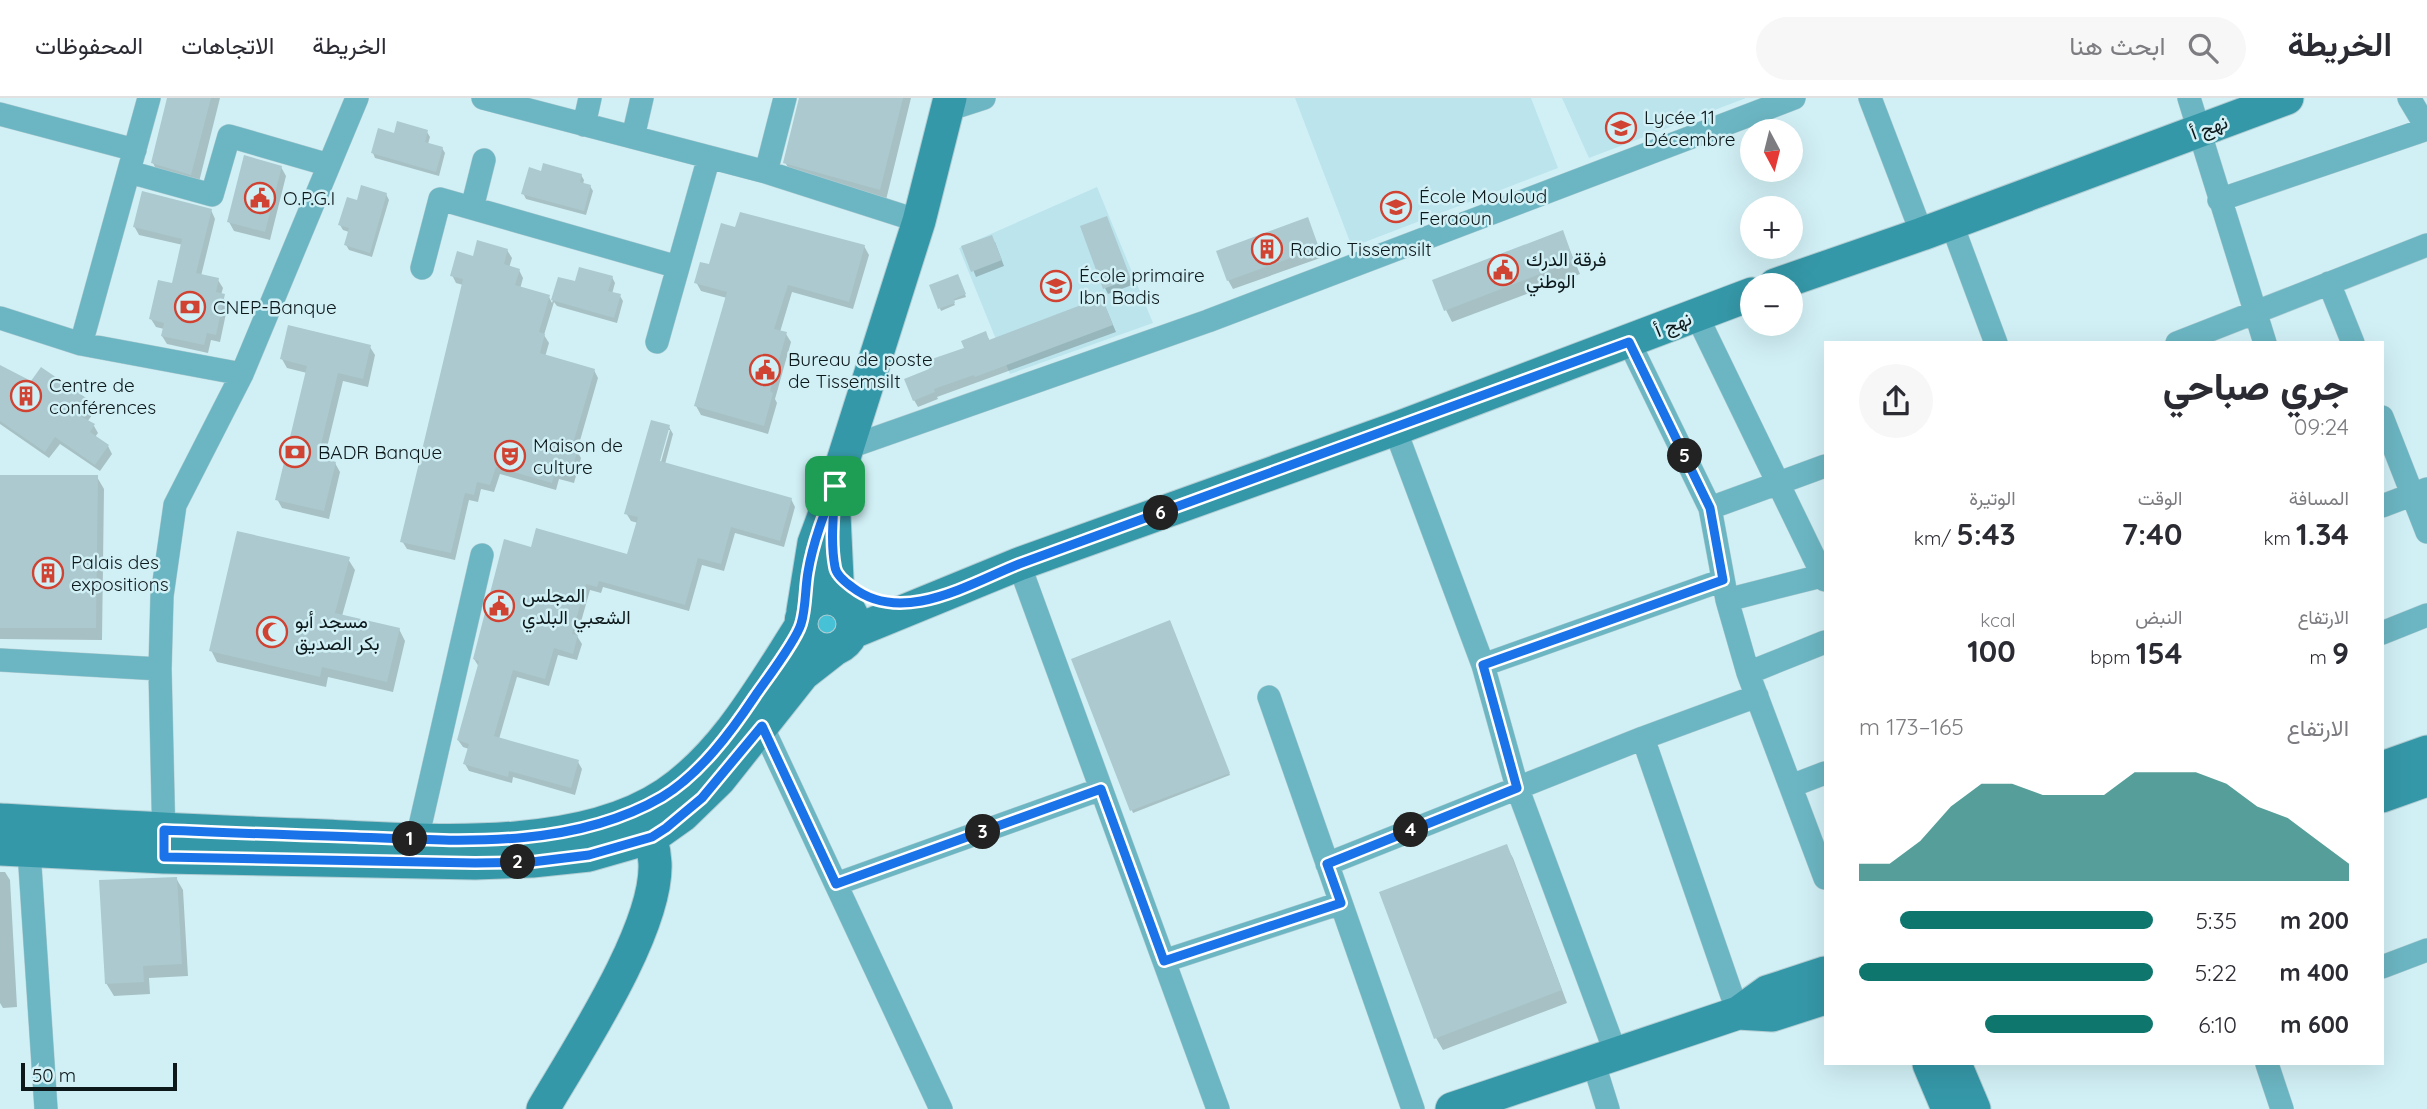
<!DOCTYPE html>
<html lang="ar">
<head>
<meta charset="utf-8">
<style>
	:root { --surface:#fff; --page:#f7f7f7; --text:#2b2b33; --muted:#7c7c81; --line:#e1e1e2; --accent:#0f766e }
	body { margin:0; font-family:Quicksand,Vazirmatn,sans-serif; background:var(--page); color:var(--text); direction:rtl; height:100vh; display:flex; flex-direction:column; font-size:26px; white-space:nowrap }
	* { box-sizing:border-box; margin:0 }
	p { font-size:23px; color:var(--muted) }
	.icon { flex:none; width:38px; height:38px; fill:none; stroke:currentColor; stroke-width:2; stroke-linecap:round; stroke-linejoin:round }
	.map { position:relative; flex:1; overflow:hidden; direction:ltr }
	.side { position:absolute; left:1824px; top:243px; width:560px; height:724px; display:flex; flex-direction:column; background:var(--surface); border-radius:0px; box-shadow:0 7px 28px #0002; direction:rtl }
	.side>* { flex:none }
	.needle { width:46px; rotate:173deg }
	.buttons { position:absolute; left:1740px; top:21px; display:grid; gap:14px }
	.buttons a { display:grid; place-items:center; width:63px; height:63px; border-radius:50%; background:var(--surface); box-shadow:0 7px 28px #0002; font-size:35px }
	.scale { position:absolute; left:21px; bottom:18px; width:156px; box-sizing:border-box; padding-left:7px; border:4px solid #0d181a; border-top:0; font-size:19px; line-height:24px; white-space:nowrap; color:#0d181a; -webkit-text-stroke:5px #d1f0f6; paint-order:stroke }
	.pin { position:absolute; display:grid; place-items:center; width:60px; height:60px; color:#fff; margin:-30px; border-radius:14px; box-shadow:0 4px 10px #0006 }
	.km { position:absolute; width:35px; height:35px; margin:-18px; border-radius:50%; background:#222; color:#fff; font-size:19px; line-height:35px; text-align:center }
	.round { display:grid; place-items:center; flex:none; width:74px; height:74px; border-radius:37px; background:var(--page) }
	.head { display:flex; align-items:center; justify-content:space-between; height:119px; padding:0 35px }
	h1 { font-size:38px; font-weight:800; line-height:52px }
	.metrics { display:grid; grid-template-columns:repeat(3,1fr); gap:10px; height:119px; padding:7px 35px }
	.metrics div { display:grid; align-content:center }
	.metrics b { font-size:30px; font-weight:800 }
	.metrics small { font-size:19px; font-weight:400 }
	.metrics p { font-size:19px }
	.chart { height:196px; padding:14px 35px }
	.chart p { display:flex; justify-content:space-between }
	.chart svg { width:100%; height:126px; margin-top:7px; fill:var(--accent); opacity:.7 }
	ul { padding:0 35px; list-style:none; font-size:23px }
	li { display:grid; grid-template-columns:112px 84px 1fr; align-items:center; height:52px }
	li i { height:18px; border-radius:9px; background:var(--accent) }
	header { display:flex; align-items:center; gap:42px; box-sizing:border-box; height:98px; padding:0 35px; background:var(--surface); border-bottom:2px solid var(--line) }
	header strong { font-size:33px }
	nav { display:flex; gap:38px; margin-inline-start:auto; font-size:24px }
	.search { width:490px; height:63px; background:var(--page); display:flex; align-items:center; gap:18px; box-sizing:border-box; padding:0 24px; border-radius:38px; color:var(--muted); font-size:26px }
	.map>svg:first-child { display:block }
	.built { fill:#bce4ec }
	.forest { fill:url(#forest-firs) }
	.shadow { fill:#0003; fill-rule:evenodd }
	.building { fill:#abc9cf }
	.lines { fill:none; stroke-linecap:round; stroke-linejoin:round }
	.street-casing { stroke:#b2cdd3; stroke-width:24 }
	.secondary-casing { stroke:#b2cdd3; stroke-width:35 }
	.street { stroke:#6cb6c3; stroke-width:23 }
	.secondary { stroke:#3598a8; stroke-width:33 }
	.route-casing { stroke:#fff; stroke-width:14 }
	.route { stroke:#1a73e8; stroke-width:9 }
	.labels { text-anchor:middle; stroke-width:5; stroke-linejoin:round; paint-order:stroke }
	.poi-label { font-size:19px; fill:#0d181a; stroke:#d1f0f6; text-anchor:start }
	.street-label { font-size:19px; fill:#0d181a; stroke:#d1f0f6 }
</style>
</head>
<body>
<header>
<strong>الخريطة</strong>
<div class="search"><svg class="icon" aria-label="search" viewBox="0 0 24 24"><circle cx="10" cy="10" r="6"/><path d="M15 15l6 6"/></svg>ابحث هنا</div>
<nav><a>الخريطة</a><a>الاتجاهات</a><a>المحفوظات</a></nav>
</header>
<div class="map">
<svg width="2427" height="1011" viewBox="0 0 2427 1011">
	<defs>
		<pattern id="forest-firs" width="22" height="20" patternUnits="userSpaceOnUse" patternTransform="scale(1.75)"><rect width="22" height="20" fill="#47c1d5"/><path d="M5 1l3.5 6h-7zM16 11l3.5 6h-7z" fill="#3da5b6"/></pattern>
	</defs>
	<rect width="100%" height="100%" fill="#d1f0f6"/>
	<path class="built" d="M 1295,0 L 1531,0 L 1558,70 L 1352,149 Z
		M 1562,0 L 1746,0 L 1589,60 Z
		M 1097,89 L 1153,225 L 1010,276 L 959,150 Z"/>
	<path class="forest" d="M814 524a14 14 0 1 1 28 0a14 14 0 1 1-28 0Z"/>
	<path class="shadow" d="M 169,0 L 220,0 L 198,88 L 159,77 L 153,65 Z
		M 800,0 L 911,0 L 886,102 L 791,75 L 785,64 Z
		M 427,34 L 430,39 L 428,46 L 442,50 L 445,55 L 439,78 L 375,60 L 373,55 L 395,37 Z
		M 281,69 L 286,78 L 270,142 L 234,133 L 229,124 Z
		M 542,75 L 581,77 L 584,82 L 583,86 L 590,88 L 593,93 L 586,117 L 526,101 L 523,95 Z
		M 386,96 L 389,102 L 372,159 L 349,152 L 346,147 L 349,134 L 343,132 L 340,127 L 358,104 Z
		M 211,112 L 215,121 L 201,178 L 218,182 L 223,190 L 221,197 L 228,206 L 220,244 L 211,242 L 208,255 L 167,246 L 162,238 L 164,231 L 156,229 L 151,221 L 174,187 L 183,147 L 139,137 L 134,128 Z
		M 1307,122 L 1323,159 L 1233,191 L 1228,182 Z
		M 1109,126 L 1132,187 L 1108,196 L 1105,190 Z
		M 1562,134 L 1580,176 L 1452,224 L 1446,212 Z
		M 995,144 L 1004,168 L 976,179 L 964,149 Z
		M 864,148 L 869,157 L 853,211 L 792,194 L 780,234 L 786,236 L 791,244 L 775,301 L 777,305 L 768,336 L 701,317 L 696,308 L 727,200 L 701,193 L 696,184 L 710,169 Z
		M 507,152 L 512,160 L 509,170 L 519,172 L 523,180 L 520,191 L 549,199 L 552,205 L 559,181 L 577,186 L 612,179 L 615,185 L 612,196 L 620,198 L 623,203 L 617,225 L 557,208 L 554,204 L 544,237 L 549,245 L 545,259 L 594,272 L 598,280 L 577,353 L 581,360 L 574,385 L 559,381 L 556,392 L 500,376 L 494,394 L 481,391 L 478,404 L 469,402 L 455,462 L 407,451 L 402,443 L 463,187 L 456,185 L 452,177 L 474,160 Z
		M 958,178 L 966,199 L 953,203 L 955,207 L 941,213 L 931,188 Z
		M 1102,201 L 1116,234 L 937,299 L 938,301 L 918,309 L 914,302 L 932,272 L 986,236 L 990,243 Z
		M 370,249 L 375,257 L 368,289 L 343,283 L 324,362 L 335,365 L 340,374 L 329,421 L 282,410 L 277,401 L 307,275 L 287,270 L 282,261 Z
		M 0,269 L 32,285 L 91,306 L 95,313 L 87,324 L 94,328 L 98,335 L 95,339 L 108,348 L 112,356 L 100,373 L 60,346 L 49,360 L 0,326 Z
		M 652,324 L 669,329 L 673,336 L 665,366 L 791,401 L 795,409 L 784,449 L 735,435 L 724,473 L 702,467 L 689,513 L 603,489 L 601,495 L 590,492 L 577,538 L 582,546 L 577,562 L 558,557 L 549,588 L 517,579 L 499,641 L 578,664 L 582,671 L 575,697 L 513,679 L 512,685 L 469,673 L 465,666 L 469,651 L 463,649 L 458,642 L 479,569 L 474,561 L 505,443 L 532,451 L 537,432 L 628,458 L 638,425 L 631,423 L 626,415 ZM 667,332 L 670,332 L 659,371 L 656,370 Z
		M 0,378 L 97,379 L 104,391 L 102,542 L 0,541 Z
		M 348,461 L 355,472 L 342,518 L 399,531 L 405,543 L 393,594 L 328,579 L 326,589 L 217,564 L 211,552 Z
		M 1171,526 L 1230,677 L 1133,715 L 1073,562 Z
		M 1506,748 L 1513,760 L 1567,905 L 1443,952 L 1436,940 Z
		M 0,774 L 5,774 L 10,782 L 17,909 L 3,910 L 0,905 Z
		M 176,780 L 183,792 L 188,878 L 149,880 L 150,896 L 114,898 L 106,885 Z"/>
	<path class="building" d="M 167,0 L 211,0 L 191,77 L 151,65 Z
		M 799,0 L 903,0 L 880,92 L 783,65 Z
		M 397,23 L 428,32 L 425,44 L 443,49 L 436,74 L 371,55 L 378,30 L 394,35 Z
		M 244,57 L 282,68 L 265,134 L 227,124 Z
		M 543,65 L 582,76 L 580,84 L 591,87 L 584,113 L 521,96 L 529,69 L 541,73 Z
		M 361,87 L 387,95 L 370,155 L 344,147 L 349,130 L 338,127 L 347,99 L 357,102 Z
		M 142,93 L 212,111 L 196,175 L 219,180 L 216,194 L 225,196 L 216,237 L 207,235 L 204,247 L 161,238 L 164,225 L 149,221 L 158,182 L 172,185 L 182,141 L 133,129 Z
		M 740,114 L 865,147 L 849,204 L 788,187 L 774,231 L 787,234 L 770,293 L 773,295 L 764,328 L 694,308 L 727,194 L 694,185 L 700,164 L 709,166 L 721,125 L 735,129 Z
		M 1107,118 L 1131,181 L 1103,191 L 1080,128 Z
		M 1308,119 L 1319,150 L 1227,183 L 1216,153 Z
		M 1563,132 L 1574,163 L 1444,213 L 1432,182 Z
		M 992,137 L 1002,162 L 971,174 L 961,148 Z
		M 477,142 L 508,151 L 504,166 L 520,171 L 515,187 L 550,197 L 539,234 L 545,236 L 540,255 L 595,271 L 572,349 L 578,351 L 570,378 L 555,374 L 552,385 L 496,369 L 490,387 L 477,384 L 474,397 L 465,395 L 451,455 L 400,444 L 463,181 L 450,178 L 457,153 L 473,158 Z
		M 579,169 L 613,178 L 608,193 L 621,196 L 614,220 L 551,202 L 558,179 L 575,183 Z
		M 958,176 L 966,196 L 954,201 L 955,205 L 938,211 L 929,187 Z
		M 1102,199 L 1113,227 L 975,279 L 974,277 L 934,291 L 935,294 L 913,303 L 904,281 L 929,271 L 926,263 L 964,250 L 961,243 L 986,233 L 989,242 Z
		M 288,227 L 371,247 L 363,281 L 338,275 L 318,359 L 336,364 L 324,413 L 275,402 L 307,268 L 280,261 Z
		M 0,267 L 31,283 L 41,269 L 92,304 L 82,319 L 95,326 L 90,334 L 109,347 L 95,367 L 55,339 L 45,354 L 0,323 Z
		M 651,322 L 670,327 L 660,363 L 792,400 L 780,443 L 731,429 L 721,466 L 698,460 L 685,507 L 599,483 L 597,489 L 586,486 L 572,536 L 578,537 L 573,556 L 554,550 L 545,581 L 513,572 L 494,638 L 579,662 L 571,690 L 509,673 L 508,679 L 463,666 L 469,646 L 457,642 L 479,563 L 473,561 L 504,441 L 531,449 L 536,430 L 627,456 L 638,419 L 624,416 Z
		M 0,377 L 98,377 L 96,530 L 0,530 Z
		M 237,433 L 350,459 L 335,515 L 400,530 L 387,584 L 322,569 L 320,579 L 209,553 Z
		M 1170,522 L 1230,675 L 1130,713 L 1071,561 Z
		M 1507,746 L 1562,892 L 1434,941 L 1379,794 Z
		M 177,779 L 182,866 L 143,868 L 144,884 L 105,886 L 99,782 Z"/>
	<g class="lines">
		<g class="street-casing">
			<path id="street" d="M 483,0 L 766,74 L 919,123
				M 1870,0 L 1922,136
				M 2189,0 L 2265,245
				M 2409,0 L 2427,30
				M 947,12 L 984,0
				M 0,16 L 135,52
				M 584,27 L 590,0
				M 633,39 L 642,0
				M 129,74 L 212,97 L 229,38 L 329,67
				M 766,74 L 785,0
				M 2219,102 L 2427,31
				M 472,110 L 484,62
				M 1951,124 L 1996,245
				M 422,170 L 440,101 L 678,169
				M 2329,185 L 2353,245
				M 1696,216 L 1825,482
				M 0,220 L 81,246 L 242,276
				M 657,244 L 709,59
				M 1629,244 L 1710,410 L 1727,502 L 1748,575 L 1825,780
				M 2177,245 L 2427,147
				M 81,246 L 149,0
				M 2382,319 L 2427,434
				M 1395,331 L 1483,567 L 1517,689 L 1616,956
				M 847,350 L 1208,223 L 1794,0
				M 2382,408 L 2427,391
				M 1710,410 L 1825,368
				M 1019,466 L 1218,1011
				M 1727,502 L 1825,477
				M 2382,535 L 2427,517
				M 0,562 L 160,571
				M 1483,567 L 1723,482
				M 1748,575 L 1825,544
				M 1269,599 L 1413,1011
				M 762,628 L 941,1011
				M 1643,640 L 1738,915
				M 1791,688 L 1825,675
				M 417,741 L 482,457
				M 164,744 L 160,571 L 162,498 L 175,407 L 242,276 L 357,0
				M 29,753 L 46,1011
				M 1327,766 L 1643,640 L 1757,598
				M 836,786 L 1101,691
				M 1164,863 L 1341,805
				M 2382,869 L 2427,852
				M 1593,963 L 1608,1011
				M 2267,966 L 2282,1011"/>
		</g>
		<g class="secondary-casing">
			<path id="secondary" d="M 1775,187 L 1922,136 L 2287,0
				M 834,417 L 838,502
				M801 526a26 26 0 1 1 52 0a26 26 0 1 1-52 0Z
				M 803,513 L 814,445 L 835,388 L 919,123 L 950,0
				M 853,534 L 1019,466 L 1395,331 L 1752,196
				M 2382,670 L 2427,654
				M 2382,698 L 2427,682
				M 0,722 C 101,728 201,734 302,737 C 410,741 572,759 666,696 C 725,656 763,587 801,528
				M 0,751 L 164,759 L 475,765 L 532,763 L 589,757 L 652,739 L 683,717 L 719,682 L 803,576 L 835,551
				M 1825,875 L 1767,894 L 1738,915 L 1772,917 L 1825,900
				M 1929,966 L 1948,1011
				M 1955,966 L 1974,1011
				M 543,1011 C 577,953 658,831 655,765 C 654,748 650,734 643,719
				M 1452,1011 L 1738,915"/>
		</g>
		<use href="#street" class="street"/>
		<use href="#secondary" class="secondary"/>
	</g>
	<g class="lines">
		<g class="route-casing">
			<path id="route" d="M 1629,244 L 1710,410 L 1723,482 L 1483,567 L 1517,690 L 1327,766 L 1341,805 L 1164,863 L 1101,691 L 836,786 L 762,628 L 702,700 L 666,730 L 652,739 L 589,757 L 532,764 L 475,765 L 164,759 L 164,732 C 228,735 292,737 356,739 C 457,743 571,752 662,699 C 700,676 731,634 755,598 C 766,582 796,543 801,526 C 806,510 805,491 808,474 C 813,444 824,416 835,388 C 834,414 830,443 835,469 C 836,477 845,484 852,489 C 902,528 969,486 1019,466 Z"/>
		</g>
		<use href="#route" class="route"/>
	</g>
	<defs>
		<g id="school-ring" transform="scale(1.575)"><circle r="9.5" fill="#d1f0f6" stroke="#d04332" stroke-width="1.5"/><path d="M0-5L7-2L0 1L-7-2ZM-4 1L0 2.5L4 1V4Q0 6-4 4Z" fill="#d04332"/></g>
		<g id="civic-ring" transform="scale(1.575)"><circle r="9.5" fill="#d1f0f6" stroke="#d04332" stroke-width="1.5"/><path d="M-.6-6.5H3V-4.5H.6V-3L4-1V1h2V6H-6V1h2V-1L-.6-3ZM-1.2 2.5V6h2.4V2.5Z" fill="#d04332"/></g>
		<g id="building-ring" transform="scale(1.575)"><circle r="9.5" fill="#d1f0f6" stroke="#d04332" stroke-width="1.5"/><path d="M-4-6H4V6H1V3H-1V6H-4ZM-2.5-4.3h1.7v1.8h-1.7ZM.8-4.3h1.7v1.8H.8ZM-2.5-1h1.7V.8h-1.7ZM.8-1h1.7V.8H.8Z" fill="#d04332"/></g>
		<g id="bank-ring" transform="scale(1.575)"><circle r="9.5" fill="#d1f0f6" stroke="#d04332" stroke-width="1.5"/><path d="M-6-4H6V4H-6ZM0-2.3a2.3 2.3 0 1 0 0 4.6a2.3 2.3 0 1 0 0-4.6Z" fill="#d04332"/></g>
		<g id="theatre-ring" transform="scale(1.575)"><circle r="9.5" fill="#d1f0f6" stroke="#d04332" stroke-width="1.5"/><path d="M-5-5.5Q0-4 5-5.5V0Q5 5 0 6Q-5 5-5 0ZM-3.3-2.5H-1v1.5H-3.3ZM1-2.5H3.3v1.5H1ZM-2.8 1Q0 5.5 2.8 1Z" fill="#d04332"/></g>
		<g id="mosque-ring" transform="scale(1.575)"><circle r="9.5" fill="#d1f0f6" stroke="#d04332" stroke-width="1.5"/><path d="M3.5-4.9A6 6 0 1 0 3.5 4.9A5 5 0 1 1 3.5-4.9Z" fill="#d04332"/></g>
	</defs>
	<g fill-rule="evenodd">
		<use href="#school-ring" x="1621" y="30"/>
		<use href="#civic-ring" x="260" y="100"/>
		<use href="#school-ring" x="1396" y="109"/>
		<use href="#building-ring" x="1267" y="151"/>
		<use href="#civic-ring" x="1503" y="172"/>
		<use href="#school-ring" x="1056" y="188"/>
		<use href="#bank-ring" x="190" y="209"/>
		<use href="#civic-ring" x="765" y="272"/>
		<use href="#building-ring" x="26" y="298"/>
		<use href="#bank-ring" x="295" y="354"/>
		<use href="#theatre-ring" x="510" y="358"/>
		<use href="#building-ring" x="48" y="475"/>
		<use href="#civic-ring" x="499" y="508"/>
		<use href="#mosque-ring" x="272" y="534"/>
	</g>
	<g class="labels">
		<g class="poi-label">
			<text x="1644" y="26">Lycée 11<tspan x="1644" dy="22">Décembre</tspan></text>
			<text x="1419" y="105">École Mouloud<tspan x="1419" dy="22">Feraoun</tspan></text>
			<text x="283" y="107">O.P.G.I</text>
			<text x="1290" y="158">Radio Tissemsilt</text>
			<text x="1526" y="168">فرقة الدرك<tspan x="1526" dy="22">الوطني</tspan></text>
			<text x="1079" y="184">École primaire<tspan x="1079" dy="22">Ibn Badis</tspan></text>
			<text x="213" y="216">CNEP-Banque</text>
			<text x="788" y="268">Bureau de poste<tspan x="788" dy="22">de Tissemsilt</tspan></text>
			<text x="49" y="294">Centre de<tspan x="49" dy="22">conférences</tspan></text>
			<text x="533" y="354">Maison de<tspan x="533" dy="22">culture</tspan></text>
			<text x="318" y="361">BADR Banque</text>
			<text x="71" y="471">Palais des<tspan x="71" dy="22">expositions</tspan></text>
			<text x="522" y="504">المجلس<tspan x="522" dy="22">الشعبي البلدي</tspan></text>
			<text x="295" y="530">مسجد أبو<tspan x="295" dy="22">بكر الصديق</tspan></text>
		</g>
		<g class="street-label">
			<text transform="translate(2209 29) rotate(-20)" y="7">نهج أ</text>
			<text transform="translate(1673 226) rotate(-22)" y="7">نهج أ</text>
		</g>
	</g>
</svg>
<div class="buttons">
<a><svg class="needle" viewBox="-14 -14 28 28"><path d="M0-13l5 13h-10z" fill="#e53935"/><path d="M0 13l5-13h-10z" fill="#7c7c81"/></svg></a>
<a>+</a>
<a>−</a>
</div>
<div class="scale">50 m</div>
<div class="pin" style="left:835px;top:388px;background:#1e9e55"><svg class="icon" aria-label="arrive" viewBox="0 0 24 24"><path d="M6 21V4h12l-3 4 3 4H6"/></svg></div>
<b class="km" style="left:410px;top:741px">1</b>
<b class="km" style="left:518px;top:764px">2</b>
<b class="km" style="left:983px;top:734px">3</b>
<b class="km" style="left:1411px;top:732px">4</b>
<b class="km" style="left:1685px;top:358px">5</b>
<b class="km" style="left:1161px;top:415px">6</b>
<section class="side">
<div class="head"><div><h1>جري صباحي</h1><p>09:24</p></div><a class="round"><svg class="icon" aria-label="share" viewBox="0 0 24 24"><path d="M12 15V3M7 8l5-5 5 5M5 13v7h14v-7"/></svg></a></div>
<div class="metrics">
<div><p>المسافة</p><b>1.34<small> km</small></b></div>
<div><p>الوقت</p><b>7:40</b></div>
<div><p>الوتيرة</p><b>5:43<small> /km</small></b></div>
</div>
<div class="metrics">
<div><p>الارتفاع</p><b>9<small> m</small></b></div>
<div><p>النبض</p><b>154<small> bpm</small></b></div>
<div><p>kcal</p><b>100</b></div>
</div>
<div class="chart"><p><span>الارتفاع</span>165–173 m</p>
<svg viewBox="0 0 160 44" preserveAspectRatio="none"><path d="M0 44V38L10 38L20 30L30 18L40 10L50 10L60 14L70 14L80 14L90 6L100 6L110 6L120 10L130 18L140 22L150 30L160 38V44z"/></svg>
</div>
<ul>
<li><b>200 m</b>5:35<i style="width:86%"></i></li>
<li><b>400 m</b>5:22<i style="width:100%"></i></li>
<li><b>600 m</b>6:10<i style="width:57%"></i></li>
</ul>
</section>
</div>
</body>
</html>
